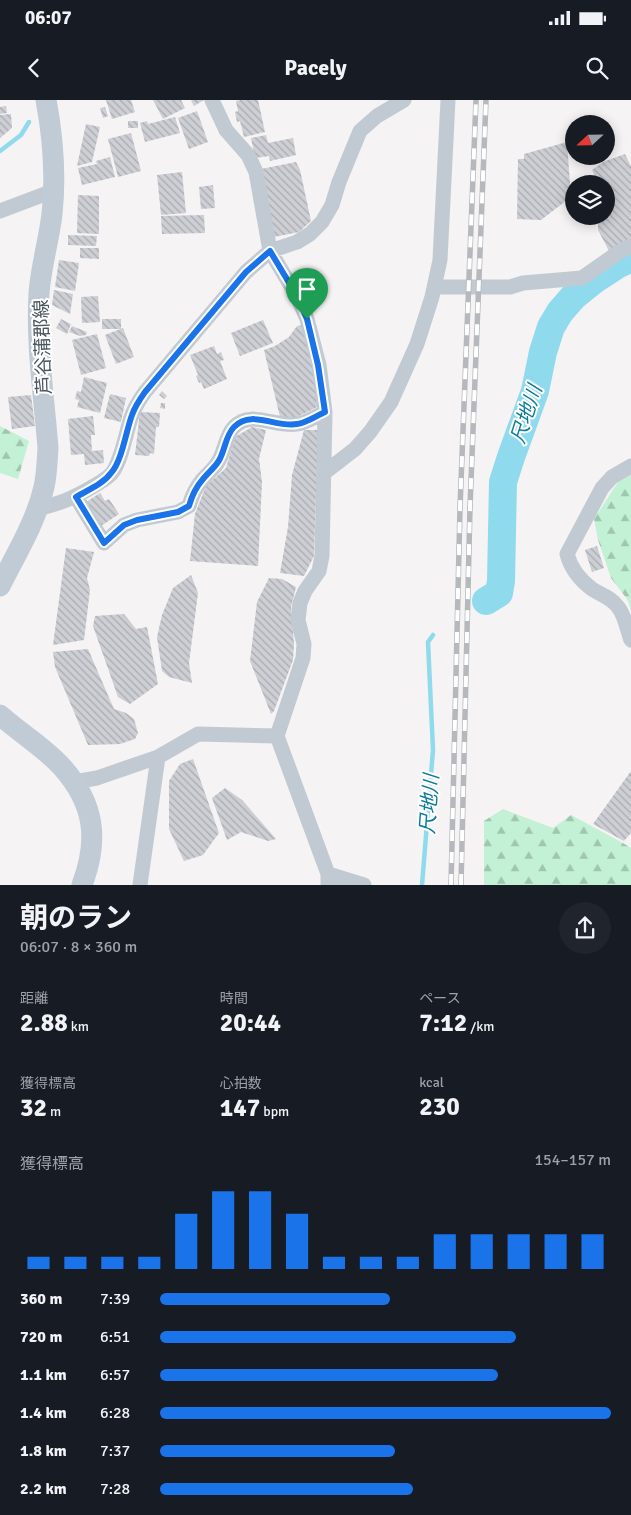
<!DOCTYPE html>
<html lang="ja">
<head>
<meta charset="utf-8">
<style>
	:root { --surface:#171b24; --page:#20242c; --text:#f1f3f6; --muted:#9ea1a6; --accent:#1a73e8 }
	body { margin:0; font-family:Signika,"Noto Sans JP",sans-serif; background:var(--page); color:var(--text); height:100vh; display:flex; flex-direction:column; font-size:19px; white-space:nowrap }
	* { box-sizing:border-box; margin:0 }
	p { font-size:16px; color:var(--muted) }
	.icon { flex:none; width:28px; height:28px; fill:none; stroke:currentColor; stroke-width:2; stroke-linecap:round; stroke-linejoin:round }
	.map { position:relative; height:785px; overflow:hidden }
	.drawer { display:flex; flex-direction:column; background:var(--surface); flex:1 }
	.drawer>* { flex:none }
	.needle { width:32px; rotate:248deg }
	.fabs { position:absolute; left:565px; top:15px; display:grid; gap:10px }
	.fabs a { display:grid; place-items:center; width:50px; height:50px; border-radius:50%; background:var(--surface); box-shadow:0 2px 12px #0003; font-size:25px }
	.pin { position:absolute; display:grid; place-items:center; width:42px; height:42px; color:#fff; margin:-51px -21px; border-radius:50% 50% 50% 0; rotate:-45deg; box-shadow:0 0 5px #0007 }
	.pin .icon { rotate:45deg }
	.round { display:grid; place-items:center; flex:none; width:52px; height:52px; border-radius:26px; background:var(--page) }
	.head { display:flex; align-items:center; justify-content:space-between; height:85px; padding:0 20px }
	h1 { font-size:28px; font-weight:700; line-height:38px }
	.figures { display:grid; grid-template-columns:repeat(3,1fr); gap:8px; height:85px; padding:5px 20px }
	.figures div { display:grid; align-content:center }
	.figures b { font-size:25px; font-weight:700 }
	.figures small { font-size:14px; font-weight:400 }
	.figures p { font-size:14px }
	.chart { height:140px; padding:10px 20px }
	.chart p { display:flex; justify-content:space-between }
	.chart svg { width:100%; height:90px; margin-top:5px; stroke:var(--accent); stroke-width:6 }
	ul { padding:0 20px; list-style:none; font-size:16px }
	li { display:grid; grid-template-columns:80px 60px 1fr; align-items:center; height:38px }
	li i { height:12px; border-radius:6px; background:var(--accent) }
	.status { display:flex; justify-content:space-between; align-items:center; height:35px; padding:0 25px; background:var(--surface); direction:ltr }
	.status svg { height:14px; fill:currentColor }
	header { display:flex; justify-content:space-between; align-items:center; height:65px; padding:0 20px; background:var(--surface); font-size:22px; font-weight:700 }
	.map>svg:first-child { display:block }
	.forest { fill:url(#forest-firs) }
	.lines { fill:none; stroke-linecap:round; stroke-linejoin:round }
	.stream { stroke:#90daee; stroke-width:4.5 }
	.river { stroke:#90daee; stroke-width:28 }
	.building { fill:url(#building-back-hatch) }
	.street { stroke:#c1cad2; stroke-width:15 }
	.secondary { stroke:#c1cbd6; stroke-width:21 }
	.rail-casing { stroke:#b5b8bd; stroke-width:5.5 }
	.rail { stroke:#fff; stroke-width:4; stroke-dasharray:11; stroke-linecap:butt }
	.route-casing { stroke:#fff; stroke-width:10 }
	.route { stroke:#1a73e8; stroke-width:6 }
	.labels { text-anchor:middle; stroke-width:4; stroke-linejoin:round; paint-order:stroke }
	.street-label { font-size:19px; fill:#4a5661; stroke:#fff }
	.water-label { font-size:20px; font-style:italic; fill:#0c7c9b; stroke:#fff }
</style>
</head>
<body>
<div class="status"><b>06:07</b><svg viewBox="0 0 49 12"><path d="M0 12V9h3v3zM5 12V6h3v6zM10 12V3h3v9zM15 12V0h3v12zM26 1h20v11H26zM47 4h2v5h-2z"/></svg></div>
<header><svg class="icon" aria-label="back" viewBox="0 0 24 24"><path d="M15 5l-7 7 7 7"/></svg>Pacely<svg class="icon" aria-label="search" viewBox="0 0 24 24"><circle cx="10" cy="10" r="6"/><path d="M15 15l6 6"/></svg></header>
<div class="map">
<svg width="631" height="785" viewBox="0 0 631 785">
	<defs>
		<pattern id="forest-firs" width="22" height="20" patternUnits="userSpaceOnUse" patternTransform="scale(1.25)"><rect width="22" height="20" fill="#c3f1d5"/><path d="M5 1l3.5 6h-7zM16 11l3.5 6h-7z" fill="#a0c6b0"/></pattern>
		<pattern id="building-back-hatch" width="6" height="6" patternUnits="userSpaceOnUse" patternTransform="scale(1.25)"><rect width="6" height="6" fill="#cdcfd5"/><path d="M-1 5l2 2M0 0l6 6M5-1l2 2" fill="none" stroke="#a8abb0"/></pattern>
	</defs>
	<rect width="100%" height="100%" fill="#f5f3f3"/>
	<path class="forest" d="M 0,326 L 29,341 L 18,379 L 0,373 Z
		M 631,375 L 631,510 L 627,499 L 611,478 L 598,440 L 594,419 L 618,382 Z
		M 503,709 L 553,728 L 571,715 L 623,743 L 631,748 L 631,785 L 484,785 L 484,721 Z"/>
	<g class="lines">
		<path class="stream" d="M 0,51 L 21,35 L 29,22
			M 422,785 L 433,650 L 428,542 L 433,535"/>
		<path class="river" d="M 486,501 L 499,493 L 501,481 L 503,382 L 511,357 L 535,291 L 543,252 L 551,227 L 560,212 L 574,196 L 594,180 L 617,165 L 631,158"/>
	</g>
	<path class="building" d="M 106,0 L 131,0 L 135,12 L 112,19 Z
		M 153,0 L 181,0 L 185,8 L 163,19 Z
		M 191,0 L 204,0 L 194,6 Z
		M 241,0 L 258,0 L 265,32 L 244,37 L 240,21 L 237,22 L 235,12 L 238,11 L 236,1 Z
		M 6,6 L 7,13 L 0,14 L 0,7 Z
		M 105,7 L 108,16 L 103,18 L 100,8 Z
		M 197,11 L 208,42 L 189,49 L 178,18 Z
		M 11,14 L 12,28 L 0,38 L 0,15 Z
		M 175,17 L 180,33 L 145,42 L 140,23 L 147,21 L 148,24 Z
		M 128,21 L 138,21 L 138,28 L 128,28 Z
		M 86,24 L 100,27 L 92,62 L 77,66 Z
		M 131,33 L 141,71 L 118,77 L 108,39 Z
		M 266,35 L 268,43 L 293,38 L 296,55 L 270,61 L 269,56 L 255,58 L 251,38 Z
		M 567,42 L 571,97 L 541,120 L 517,119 L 518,59 L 524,59 L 524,54 Z
		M 625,54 L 631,66 L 631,140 L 609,151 L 598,130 L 598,118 L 606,116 L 606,84 L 586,84 L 595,76 L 592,70 L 603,62 Z
		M 110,57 L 115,77 L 82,85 L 78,68 L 97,64 L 96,61 Z
		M 296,62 L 300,70 L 311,121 L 299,132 L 274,137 L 261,69 Z
		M 182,72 L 186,113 L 161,115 L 157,75 Z
		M 213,85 L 215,108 L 201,109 L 199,87 Z
		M 78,95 L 99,96 L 99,134 L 77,133 Z
		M 204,115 L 205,133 L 162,134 L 161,116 Z
		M 68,135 L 97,136 L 96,146 L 68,145 Z
		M 80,148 L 99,148 L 99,159 L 80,158 Z
		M 59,160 L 79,163 L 75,191 L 55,187 Z
		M 54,190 L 73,194 L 70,214 L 52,205 Z
		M 98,196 L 100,222 L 82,223 L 81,197 Z
		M 61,219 L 71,224 L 67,234 L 56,228 Z
		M 102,219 L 121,219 L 121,229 L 102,229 Z
		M 263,220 L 273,243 L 240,256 L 231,233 Z
		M 303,225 L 313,261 L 317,299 L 317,307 L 295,318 L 280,317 L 264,250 L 275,246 L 289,237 L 297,226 Z
		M 72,226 L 87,232 L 86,235 L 80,236 L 69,232 Z
		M 123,228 L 134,257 L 116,264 L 105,235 Z
		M 97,234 L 106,268 L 81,275 L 72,240 Z
		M 214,246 L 217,254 L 221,252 L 224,260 L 220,261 L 227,279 L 204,289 L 201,282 L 199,283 L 196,276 L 198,275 L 190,255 Z
		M 84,277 L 107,283 L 100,313 L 77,307 L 79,300 L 75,299 L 77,291 L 81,292 Z
		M 162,291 L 167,296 L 164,299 L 159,295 Z
		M 110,294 L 126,298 L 121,322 L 104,318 Z
		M 31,295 L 35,326 L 12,329 L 8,297 Z
		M 161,303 L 165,303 L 165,309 L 160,308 Z
		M 140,312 L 160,313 L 159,327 L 156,327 L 154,354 L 150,353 L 149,356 L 135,355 Z
		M 93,316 L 95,335 L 91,335 L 92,351 L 103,350 L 104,363 L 85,365 L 84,354 L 71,355 L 68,319 Z
		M 252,327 L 266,330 L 259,359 L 262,382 L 258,466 L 190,461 L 195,414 L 206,386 L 226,368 L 235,337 Z
		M 304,330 L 318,330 L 314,456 L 304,476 L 280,473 L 288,427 L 292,375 Z
		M 100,393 L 105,401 L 109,399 L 119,414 L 101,426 L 86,402 Z
		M 597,446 L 604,468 L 592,472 L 585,450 Z
		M 66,448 L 94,452 L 87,478 L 90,490 L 84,540 L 53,545 Z
		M 191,475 L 198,493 L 189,563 L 192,583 L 169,577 L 162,571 L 157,537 L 162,515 L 173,488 Z
		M 269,478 L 282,479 L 296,487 L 291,507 L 294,544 L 293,560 L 274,611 L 271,614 L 250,561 L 257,502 Z
		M 124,514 L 136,529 L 147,527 L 158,584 L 130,604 L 118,597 L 93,526 L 95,516 Z
		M 88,549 L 114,609 L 126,613 L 134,619 L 138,633 L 135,639 L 120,644 L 88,645 L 55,567 L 53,552 Z
		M 193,659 L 219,733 L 203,755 L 184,761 L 169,729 L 169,681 L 180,664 Z
		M 631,671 L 631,733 L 624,741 L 593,724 Z
		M 225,688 L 242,700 L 276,739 L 268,741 L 241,732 L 227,740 L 212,698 Z"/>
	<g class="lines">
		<path class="street" d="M 212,0 L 226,30 L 248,55 L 256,72 L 270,151 L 297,196 L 307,219 L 319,265 L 325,312 L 322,456 L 319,471 L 305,491 L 300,503 L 298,520 L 304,544 L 303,558 L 277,636 L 328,774 L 328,785
			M 0,111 L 53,91
			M 435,187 L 510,187 L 523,183 L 582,178 L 619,152 L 631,146
			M 631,366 L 612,377 L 602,388 L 567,454 C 571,469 580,480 592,489 C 601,495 611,497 618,507 C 625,515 627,530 631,540
			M 324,373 L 355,349 L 370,332 L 391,302 L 417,244 L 432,197 L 440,160 L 448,0
			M 76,397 L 104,443 L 124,425 L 137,420 L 178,412 L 189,406 C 192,395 196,387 203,379 C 208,373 214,369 218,362 C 225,352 225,336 234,327 C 251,309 276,328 297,324 C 306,323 316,316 325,312
			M 37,409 C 61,403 72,399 94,386 C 100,382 107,379 112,373 C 122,360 126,331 132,315 C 135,306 140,299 145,292 L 246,172 L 270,151 L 297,142 L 310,134 L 322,122 L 332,105 L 339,82 L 360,31 L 377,16 L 404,0
			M 74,682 L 97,678 L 158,657 L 198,634 L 277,636
			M 328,774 L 364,785
			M 140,785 L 158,657"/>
		<path class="secondary" d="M 0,486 C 16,454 36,422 44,387 C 47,374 47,361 48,348 C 44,297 36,244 39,193 C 41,166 49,140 52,114 C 56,76 53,37 46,0
			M 0,615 C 20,633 44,647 62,667 C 95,704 99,740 82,785"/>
		<g class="rail-casing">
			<path id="rail" d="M 451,785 L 460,408 L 476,0
				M 461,785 L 470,407 L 486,0"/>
		</g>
		<use href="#rail" class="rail"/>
	</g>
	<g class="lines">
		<g class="route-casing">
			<path id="route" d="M 270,151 L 297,196 L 307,219 L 318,265 L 325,312 C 316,316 306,323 297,324 C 276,328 251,309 234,327 C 225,336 225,352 218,362 C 214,368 208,373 203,379 C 196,387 192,395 189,406 L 178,412 L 137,420 L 124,425 L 104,443 L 76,397 C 88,390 103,384 111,373 C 122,361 126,331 132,315 C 135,306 140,299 145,292 L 246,172 Z"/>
		</g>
		<use href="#route" class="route"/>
	</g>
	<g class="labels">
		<g class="street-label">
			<text transform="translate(42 247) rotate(-92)" y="7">芦谷蒲郡線</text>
		</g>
		<g class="water-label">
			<text transform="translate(526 314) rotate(-72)" y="7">尺地川</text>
			<text transform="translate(429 704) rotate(-86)" y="7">尺地川</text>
		</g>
	</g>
</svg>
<div class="fabs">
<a><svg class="needle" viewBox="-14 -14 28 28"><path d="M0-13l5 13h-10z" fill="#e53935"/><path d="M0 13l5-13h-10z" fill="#9ea1a6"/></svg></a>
<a><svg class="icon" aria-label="layers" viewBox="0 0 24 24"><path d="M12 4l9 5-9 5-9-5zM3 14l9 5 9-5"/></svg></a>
</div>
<div class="pin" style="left:307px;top:219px;background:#1e9e55"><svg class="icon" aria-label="arrive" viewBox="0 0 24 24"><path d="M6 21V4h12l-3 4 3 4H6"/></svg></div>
</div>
<section class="drawer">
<div class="head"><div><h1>朝のラン</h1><p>06:07 · 8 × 360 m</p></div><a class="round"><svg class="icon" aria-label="share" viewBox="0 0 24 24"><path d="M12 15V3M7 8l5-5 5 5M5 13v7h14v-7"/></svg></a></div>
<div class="figures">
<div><p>距離</p><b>2.88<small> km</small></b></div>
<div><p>時間</p><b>20:44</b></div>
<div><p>ペース</p><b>7:12<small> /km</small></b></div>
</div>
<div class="figures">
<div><p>獲得標高</p><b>32<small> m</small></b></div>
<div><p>心拍数</p><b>147<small> bpm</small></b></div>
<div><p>kcal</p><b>230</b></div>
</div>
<div class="chart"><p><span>獲得標高</span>154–157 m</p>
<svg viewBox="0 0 160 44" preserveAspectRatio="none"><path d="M5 44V38M15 44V38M25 44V38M35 44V38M45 44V17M55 44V6M65 44V6M75 44V17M85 44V38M95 44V38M105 44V38M115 44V27M125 44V27M135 44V27M145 44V27M155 44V27"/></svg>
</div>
<ul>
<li><b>360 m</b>7:39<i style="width:51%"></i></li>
<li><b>720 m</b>6:51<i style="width:79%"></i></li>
<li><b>1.1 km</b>6:57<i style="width:75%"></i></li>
<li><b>1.4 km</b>6:28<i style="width:100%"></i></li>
<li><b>1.8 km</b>7:37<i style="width:52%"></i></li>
<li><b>2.2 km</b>7:28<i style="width:56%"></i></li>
</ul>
</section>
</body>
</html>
